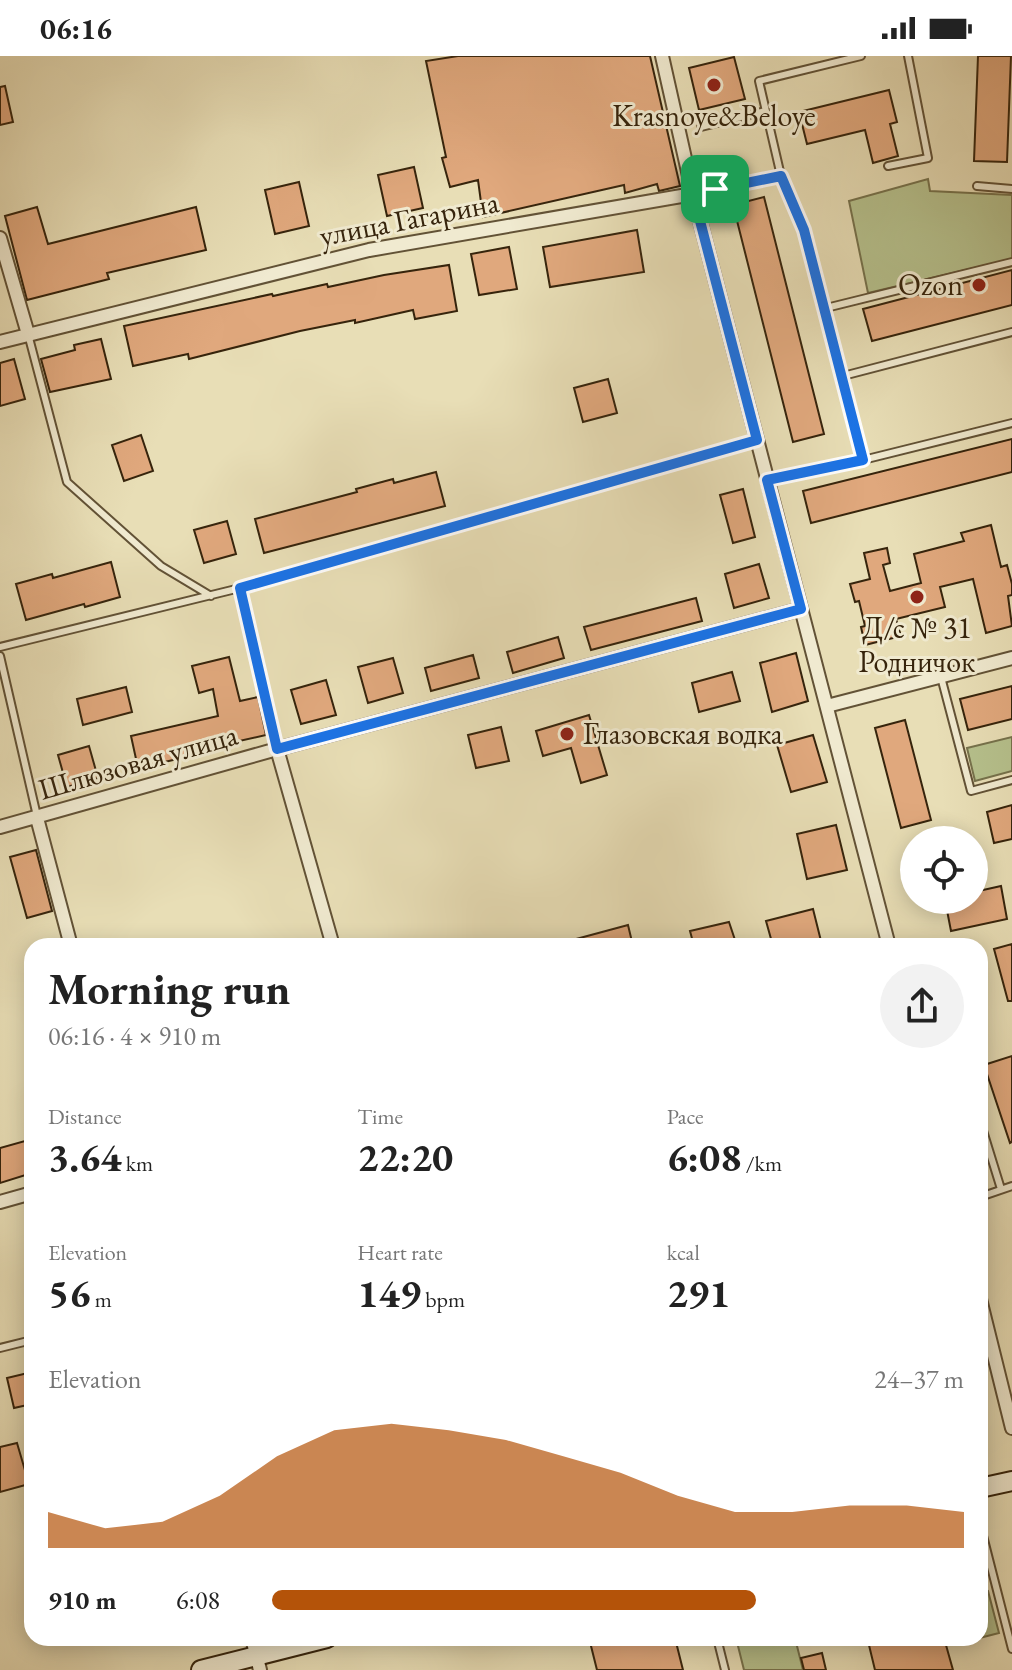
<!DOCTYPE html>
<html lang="en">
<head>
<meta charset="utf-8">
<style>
	:root { --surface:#fff; --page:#f2f2f2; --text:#222; --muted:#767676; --accent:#b45309 }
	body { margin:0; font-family:"EB Garamond",serif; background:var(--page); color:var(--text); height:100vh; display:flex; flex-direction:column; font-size:30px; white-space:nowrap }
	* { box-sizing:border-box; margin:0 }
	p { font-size:26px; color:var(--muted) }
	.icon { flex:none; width:44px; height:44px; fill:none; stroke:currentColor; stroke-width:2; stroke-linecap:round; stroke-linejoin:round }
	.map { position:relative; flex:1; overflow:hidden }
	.side { position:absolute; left:24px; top:882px; width:964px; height:708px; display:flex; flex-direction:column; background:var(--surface); border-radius:24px; box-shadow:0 4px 20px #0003 }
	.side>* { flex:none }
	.controls { position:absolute; left:900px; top:770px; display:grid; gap:16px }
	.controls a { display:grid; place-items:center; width:88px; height:88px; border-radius:50%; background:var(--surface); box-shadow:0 4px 20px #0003; font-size:40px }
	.pin { position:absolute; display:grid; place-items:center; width:68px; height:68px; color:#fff; margin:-34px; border-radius:16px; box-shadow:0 4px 12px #0006 }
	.round { display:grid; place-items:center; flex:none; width:84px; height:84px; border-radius:42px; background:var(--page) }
	.summary { display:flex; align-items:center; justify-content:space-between; height:136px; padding:0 24px }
	h1 { font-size:44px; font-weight:700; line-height:60px }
	.metrics { display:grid; grid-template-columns:repeat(3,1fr); gap:12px; height:136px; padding:8px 24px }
	.metrics div { display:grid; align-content:center }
	.metrics b { font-size:40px; font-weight:700 }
	.metrics small { font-size:22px; font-weight:400 }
	.metrics p { font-size:22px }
	.chart { height:224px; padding:16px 24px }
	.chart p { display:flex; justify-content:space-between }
	.chart svg { width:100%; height:144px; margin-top:8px; fill:var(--accent); opacity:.7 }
	ul { padding:0 24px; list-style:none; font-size:26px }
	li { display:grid; grid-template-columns:128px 96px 1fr; align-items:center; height:60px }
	li i { height:20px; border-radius:10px; background:var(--accent) }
	.status { display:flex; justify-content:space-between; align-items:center; height:56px; padding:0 40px; background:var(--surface); direction:ltr }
	.status svg { height:22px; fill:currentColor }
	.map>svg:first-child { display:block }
	.green { fill:#b6c18d; stroke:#76724c; stroke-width:2 }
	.building { fill:#e0a87d; stroke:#36240c; stroke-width:2 }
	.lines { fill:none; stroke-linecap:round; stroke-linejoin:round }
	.service-casing { stroke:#625236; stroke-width:10 }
	.minor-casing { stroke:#625236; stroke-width:16 }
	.secondary-casing { stroke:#36240c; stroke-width:22 }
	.service { stroke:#f0ead0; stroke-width:6 }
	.minor { stroke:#f0ead0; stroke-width:12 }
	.secondary { stroke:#f0ead0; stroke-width:18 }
	.route-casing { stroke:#fff; stroke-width:16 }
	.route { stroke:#1a73e8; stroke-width:10 }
	.poi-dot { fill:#8f2418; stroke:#f0ead0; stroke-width:3 }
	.labels { text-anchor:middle; stroke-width:6; stroke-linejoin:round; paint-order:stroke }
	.poi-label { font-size:30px; fill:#36240c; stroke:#f0ead0 }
	.street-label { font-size:30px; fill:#36240c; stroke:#f0ead0 }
</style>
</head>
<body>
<div class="status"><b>06:16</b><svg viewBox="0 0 49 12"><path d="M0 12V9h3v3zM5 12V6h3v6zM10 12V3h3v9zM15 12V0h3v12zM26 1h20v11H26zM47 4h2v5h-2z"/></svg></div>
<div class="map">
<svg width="1012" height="1614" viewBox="0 0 1012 1614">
	<rect width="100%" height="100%" fill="#e8deb6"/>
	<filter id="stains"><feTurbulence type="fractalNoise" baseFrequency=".0025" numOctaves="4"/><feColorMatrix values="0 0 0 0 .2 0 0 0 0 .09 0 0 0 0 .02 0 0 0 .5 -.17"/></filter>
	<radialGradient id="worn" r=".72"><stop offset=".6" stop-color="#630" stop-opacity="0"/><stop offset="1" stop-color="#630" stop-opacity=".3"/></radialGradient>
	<path class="green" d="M 928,123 L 930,135 L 1012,139 L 1012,203 L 868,237 L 849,145 Z
		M 1012,681 L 1012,715 L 975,725 L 967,692 Z
		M 980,1530 L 988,1535 L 999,1577 L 964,1586 L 963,1582 L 980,1582 Z
		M 736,1582 L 795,1582 L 803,1614 L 744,1614 Z"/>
	<path class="building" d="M 458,0 L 650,0 L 680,130 L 659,135 L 657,128 L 625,137 L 624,129 L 483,161 L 478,124 L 450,131 L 442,102 L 446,101 L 426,5 Z
		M 978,0 L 1011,0 L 1007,106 L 974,105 Z
		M 734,1 L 745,43 L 699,54 L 689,12 Z
		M 5,30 L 13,66 L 0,69 L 0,31 Z
		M 889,34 L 897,66 L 890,68 L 898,100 L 873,107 L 865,74 L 807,88 L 799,56 Z
		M 414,111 L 423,152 L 387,160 L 378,119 Z
		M 299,126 L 309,170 L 275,178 L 265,134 Z
		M 764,141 L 824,378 L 793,386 L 733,149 Z
		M 37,151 L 48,188 L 196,151 L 206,194 L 107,217 L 109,223 L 27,244 L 5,160 Z
		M 637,174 L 644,216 L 550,231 L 543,191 Z
		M 509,191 L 517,233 L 479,239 L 471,198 Z
		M 449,209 L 457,255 L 415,263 L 413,254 L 355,267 L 355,264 L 300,275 L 189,303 L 188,298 L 133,310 L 124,270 L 272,238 L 273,240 L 327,228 L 328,231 L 384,219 Z
		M 1012,214 L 1012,249 L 872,285 L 863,253 Z
		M 101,283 L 111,323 L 50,336 L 41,303 L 75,294 L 74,289 Z
		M 14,303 L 25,343 L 0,350 L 0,307 Z
		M 608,323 L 617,357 L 583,366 L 574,332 Z
		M 141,379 L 153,415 L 124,425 L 112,389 Z
		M 1012,383 L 1012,416 L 811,467 L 803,435 Z
		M 436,416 L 445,450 L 264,497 L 255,463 L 357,436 L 356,433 L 393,423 L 394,427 Z
		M 743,433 L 755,481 L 733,487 L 720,439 Z
		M 227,465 L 236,498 L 204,507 L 194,474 Z
		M 991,469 L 1001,511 L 1007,509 L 1012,528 L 1012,539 L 1008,540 L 1012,570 L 986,577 L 973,523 L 940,531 L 945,551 L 896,563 L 901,580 L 865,589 L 861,571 L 865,570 L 859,545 L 855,546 L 850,528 L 870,523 L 864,497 L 887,492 L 890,507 L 883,509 L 890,535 L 921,527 L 914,498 L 964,485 L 961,477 Z
		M 111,506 L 120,541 L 85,551 L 84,548 L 26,564 L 16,528 L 52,518 L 53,522 Z
		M 759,508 L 769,542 L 734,552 L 725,518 Z
		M 696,542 L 702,565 L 591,594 L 584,571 Z
		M 558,581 L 564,602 L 513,617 L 507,596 Z
		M 796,597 L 808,645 L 772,656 L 760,607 Z
		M 473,599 L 479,622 L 431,635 L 425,612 Z
		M 229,601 L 240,645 L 258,641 L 266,679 L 203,693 L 204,697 L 138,712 L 131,680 L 218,660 L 213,633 L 199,637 L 192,610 Z
		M 393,602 L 403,637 L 368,647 L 358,611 Z
		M 732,616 L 740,645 L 699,656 L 692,627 Z
		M 326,624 L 336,659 L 301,668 L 291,634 Z
		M 1012,630 L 1012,663 L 968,674 L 960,643 Z
		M 126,631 L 132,656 L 83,669 L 77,643 Z
		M 589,659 L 607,719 L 581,727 L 571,692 L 543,700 L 536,675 Z
		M 905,664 L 931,764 L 901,772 L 875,672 Z
		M 501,671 L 509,705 L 476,712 L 468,679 Z
		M 813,679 L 827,726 L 791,736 L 777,689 Z
		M 89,690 L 98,722 L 67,731 L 58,699 Z
		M 1012,749 L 1012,783 L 994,787 L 987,756 Z
		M 836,769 L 847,814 L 807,823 L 797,778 Z
		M 36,794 L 52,855 L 27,862 L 10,801 Z
		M 1001,830 L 1007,863 L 951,875 L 945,844 L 974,844 L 974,836 Z
		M 813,853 L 821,885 L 802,890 L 773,890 L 766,865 Z
		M 729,866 L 737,890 L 694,890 L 690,875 Z
		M 628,869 L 633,890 L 566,890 L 565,886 Z
		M 1012,888 L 1012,945 L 1008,945 L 994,893 Z
		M 1012,1000 L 1012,1086 L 1010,1087 L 984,1009 Z
		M 32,1083 L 32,1117 L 0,1127 L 0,1092 Z
		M 32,1316 L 32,1348 L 14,1352 L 7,1322 Z
		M 17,1387 L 29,1428 L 0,1436 L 0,1391 Z
		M 607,1582 L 675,1582 L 683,1614 L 597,1614 L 590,1586 Z
		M 881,1582 L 944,1582 L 953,1614 L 875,1614 L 868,1585 Z
		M 822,1597 L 826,1614 L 804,1614 L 801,1602 Z"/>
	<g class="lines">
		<g class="service-casing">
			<path id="service" d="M 861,0 L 759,25 L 781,120 L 804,174 L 826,252 L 863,404 L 1012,367
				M 701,71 L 765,55
				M 888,110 L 928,102 L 908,0
				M 977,130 L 1012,133
				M 693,138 L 781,120
				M 826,252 L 1012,206
				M 28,278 L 67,426 L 161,510 L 211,540
				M 843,320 L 1012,276
				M 769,424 L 863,404
				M 240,532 L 277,693
				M 0,591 L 240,532 L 757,384
				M 0,600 L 37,760
				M 941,621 L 971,735 L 1012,724
				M 980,1065 L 1001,1133
				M 980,1141 L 1012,1130
				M 0,1292 L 32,1284
				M 980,1468 L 1012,1593
				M 717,1582 L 725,1614"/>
		</g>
		<g class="minor-casing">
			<path id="minor" d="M 662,0 L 693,138 L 889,890
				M 0,182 L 28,278
				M 0,286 L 369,194 L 693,138
				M 827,650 L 1012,602
				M 277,693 L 333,890
				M 37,762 L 71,890
				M 0,771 L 277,693 L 801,553
				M 0,1146 L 32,1137
				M 980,1243 L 1012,1372
				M 252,1582 L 260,1614"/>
		</g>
		<g class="secondary-casing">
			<path id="secondary" d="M 980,1432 L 1012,1425
				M 201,1614 L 327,1582"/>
		</g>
		<use href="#service" class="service"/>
		<use href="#minor" class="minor"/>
		<use href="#secondary" class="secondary"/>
	</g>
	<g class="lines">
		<g class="route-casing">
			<path id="route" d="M 781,120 L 804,174 L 863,404 L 767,424 L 801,553 L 277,693 L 240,532 L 757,384 L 693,138 Z"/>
		</g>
		<use href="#route" class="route"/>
	</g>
	<g class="poi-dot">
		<circle cx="714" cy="29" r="8"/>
		<circle cx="979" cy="229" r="8"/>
		<circle cx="917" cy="541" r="8"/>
		<circle cx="567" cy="678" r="8"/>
	</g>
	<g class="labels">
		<g class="poi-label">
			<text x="714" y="70">Krasnoye&amp;Beloye</text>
			<text x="963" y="239" text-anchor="end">Ozon</text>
			<text x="917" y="582">Д/с № 31<tspan x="917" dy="34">Родничок</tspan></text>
			<text x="583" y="688" text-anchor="start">Глазовская водка</text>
		</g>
		<g class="street-label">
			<text transform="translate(409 163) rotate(-11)" y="10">улица Гагарина</text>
			<text transform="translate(138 706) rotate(-16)" y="10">Шлюзовая улица</text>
		</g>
	</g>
	<rect width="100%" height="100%" filter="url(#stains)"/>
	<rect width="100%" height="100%" fill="url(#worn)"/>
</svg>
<div class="controls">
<a><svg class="icon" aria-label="locate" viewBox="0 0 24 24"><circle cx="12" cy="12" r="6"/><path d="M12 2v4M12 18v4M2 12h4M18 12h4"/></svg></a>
</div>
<div class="pin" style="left:715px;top:133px;background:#1e9e55"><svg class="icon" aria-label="arrive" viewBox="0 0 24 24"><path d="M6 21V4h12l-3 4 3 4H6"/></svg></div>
<section class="side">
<div class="summary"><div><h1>Morning run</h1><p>06:16 · 4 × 910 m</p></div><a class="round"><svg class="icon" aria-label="share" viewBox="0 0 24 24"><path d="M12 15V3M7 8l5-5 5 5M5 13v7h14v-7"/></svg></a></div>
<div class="metrics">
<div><p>Distance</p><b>3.64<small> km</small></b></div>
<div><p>Time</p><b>22:20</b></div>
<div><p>Pace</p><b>6:08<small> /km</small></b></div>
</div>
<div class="metrics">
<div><p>Elevation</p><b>56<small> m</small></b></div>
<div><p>Heart rate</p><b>149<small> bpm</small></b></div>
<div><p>kcal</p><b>291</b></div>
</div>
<div class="chart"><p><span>Elevation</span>24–37 m</p>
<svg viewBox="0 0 160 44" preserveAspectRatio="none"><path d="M0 44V33L10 38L20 36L30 28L40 16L50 8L60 6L70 8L80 11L90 16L100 21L110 28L120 33L130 33L140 31L150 31L160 33V44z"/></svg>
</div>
<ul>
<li><b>910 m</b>6:08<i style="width:70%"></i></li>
</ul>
</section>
</div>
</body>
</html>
